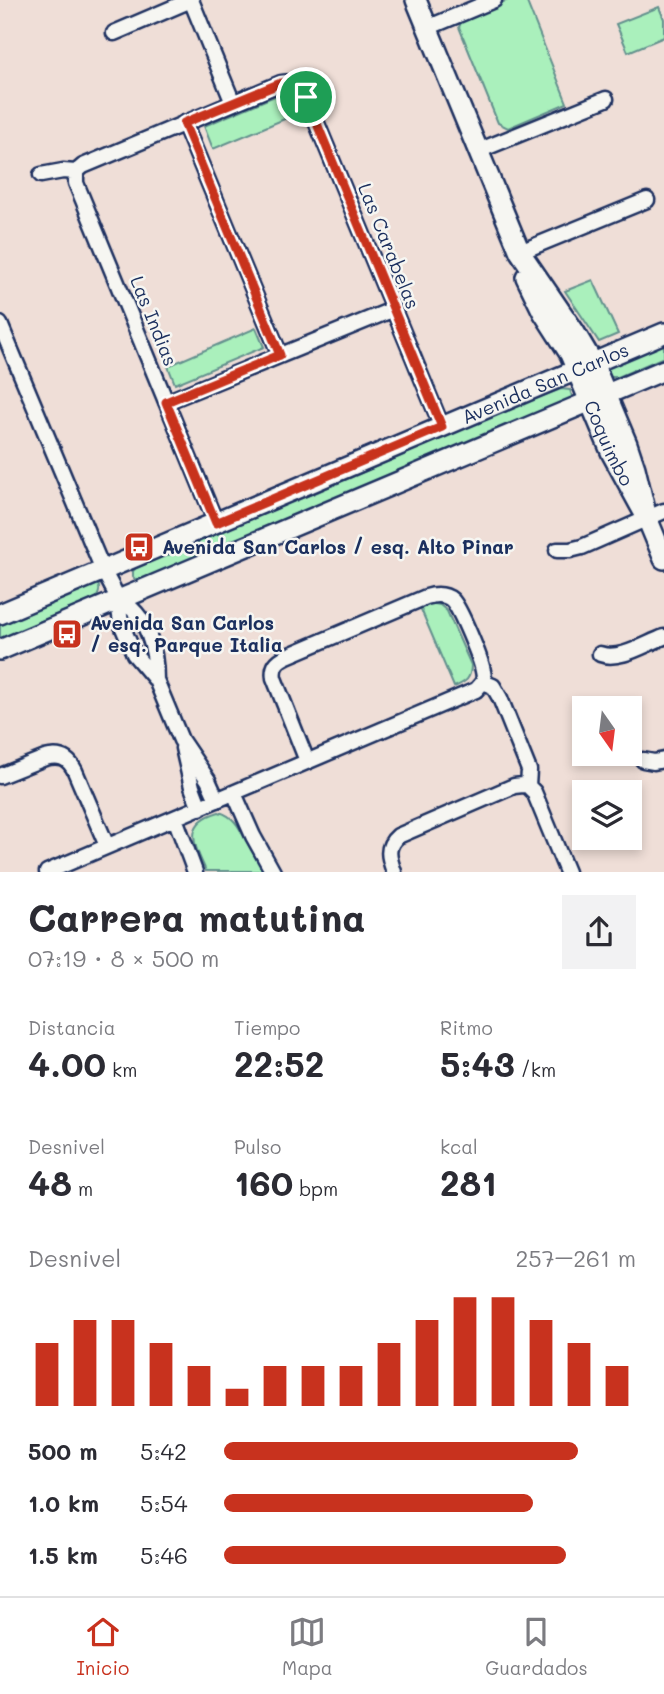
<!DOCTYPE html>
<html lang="es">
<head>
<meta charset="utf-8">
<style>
	:root { --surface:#fff; --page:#f2f2f3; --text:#2b2b33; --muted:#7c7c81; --line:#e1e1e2; --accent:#c8321e }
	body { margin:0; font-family:Mali,sans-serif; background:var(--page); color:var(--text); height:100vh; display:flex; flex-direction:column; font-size:26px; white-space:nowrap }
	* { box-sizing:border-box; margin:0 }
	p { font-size:23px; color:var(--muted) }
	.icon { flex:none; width:38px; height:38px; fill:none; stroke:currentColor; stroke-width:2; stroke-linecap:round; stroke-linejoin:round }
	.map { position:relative; height:872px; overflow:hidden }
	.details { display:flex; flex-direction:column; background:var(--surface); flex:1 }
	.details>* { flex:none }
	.needle { width:46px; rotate:166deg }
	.tools { position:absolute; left:572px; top:696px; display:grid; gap:14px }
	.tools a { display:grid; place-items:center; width:70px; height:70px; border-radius:0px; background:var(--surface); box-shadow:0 4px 10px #0003; font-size:35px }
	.pin { position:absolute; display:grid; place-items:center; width:60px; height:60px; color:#fff; margin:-30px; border:4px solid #fff; border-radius:50%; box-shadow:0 2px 7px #0007 }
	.round { display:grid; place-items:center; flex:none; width:74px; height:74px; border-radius:0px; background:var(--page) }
	.head { display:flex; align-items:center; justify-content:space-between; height:119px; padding:0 28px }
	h1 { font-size:38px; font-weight:800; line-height:52px }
	.figures { display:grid; grid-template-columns:repeat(3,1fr); gap:10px; height:119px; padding:7px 28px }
	.figures div { display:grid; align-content:center }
	.figures b { font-size:35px; font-weight:800 }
	.figures small { font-size:19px; font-weight:400 }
	.figures p { font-size:19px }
	.chart { height:196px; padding:14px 28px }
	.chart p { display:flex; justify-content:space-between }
	.chart svg { width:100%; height:126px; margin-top:7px; stroke:var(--accent); stroke-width:6 }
	ul { padding:0 28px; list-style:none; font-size:23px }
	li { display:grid; grid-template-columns:112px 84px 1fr; align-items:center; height:52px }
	li i { height:18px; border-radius:9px; background:var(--accent) }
	.tabs { display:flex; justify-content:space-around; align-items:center; height:98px; border-top:2px solid var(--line); background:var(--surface); font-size:19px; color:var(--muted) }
	.tabs a { display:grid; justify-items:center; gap:4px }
	.tabs .current { color:var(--accent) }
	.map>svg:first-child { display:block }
	.green { fill:#aaf0bc; stroke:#62908d; stroke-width:2 }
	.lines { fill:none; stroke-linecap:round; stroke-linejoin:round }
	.street-casing { stroke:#1b2f5e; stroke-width:19 }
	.secondary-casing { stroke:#1b2f5e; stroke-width:24 }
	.street { stroke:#f6f6f2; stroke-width:14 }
	.secondary { stroke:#f6f6f2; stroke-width:19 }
	.route-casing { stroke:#fff; stroke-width:14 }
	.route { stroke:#c8321e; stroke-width:9 }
	.labels { text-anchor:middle; stroke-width:5; stroke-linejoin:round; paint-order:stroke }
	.street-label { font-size:19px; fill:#1b2f5e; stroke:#f6f6f2 }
	.poi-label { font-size:19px; font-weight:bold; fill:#1b2f5e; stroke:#f6f6f2; text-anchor:start }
</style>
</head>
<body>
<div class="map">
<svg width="664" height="872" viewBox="0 0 664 872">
	<rect width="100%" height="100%" fill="#efded7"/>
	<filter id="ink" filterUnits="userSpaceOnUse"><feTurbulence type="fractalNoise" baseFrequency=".0143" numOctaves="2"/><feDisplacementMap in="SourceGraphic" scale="14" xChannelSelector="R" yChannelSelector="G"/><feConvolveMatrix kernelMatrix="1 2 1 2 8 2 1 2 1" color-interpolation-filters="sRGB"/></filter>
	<g filter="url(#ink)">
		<path class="green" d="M 508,0 L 526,0 L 567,103 L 508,128 L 498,123 L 459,27 L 463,18 Z
			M 659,7 L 664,19 L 664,37 L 628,52 L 616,24 Z
			M 289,90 L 299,113 L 213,149 L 204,126 Z
			M 593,280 L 618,334 L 599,342 L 565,291 Z
			M 256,328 L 264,347 L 175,384 L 168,366 Z
			M 664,339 L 664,357 L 618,377 L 611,377 L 607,371 L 608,364 Z
			M 561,389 L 570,390 L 573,399 L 138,582 L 133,577 L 133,571 L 136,568 L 233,525 L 317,492 L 514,407 Z
			M 91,582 L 98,583 C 100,589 100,593 96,598 L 0,639 L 0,621 Z
			M 430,603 L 440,605 L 447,611 L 471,665 C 471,679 466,682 454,687 L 420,607 Z
			M 219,812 C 237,817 241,832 249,846 C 254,855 260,863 265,871 L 206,871 C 195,846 181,823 219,812 Z"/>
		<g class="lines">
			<g class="street-casing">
				<path id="street" d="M 191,0 L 233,103
					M 427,28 L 494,0
					M 114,33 L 191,0
					M 184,123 L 280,355
					M 478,151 L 606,99
					M 76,172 L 83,166 L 281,83 C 293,81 301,85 306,97 L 442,427
					M 76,172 L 76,183 L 216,523
					M 41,175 L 63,171 L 76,172
					M 520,252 L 647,200
					M 0,324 L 103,570 L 119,600 L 119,609 L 121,623 L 134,654 L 156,680 L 181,740 L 208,780 L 217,800
					M 166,402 L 394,309
					M 557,550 L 570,550 L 582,547 L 664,511
					M 119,600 C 148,614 156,650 156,680
					M 600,654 C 620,661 645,644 664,637
					M 483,682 L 493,686 L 500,698 L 529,770 L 528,786
					M 183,748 L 192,787 L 200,808
					M 643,760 L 654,762 L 664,760
					M 307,761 L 274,678 C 272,666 277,661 287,656 L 426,597 C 436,594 445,594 452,600 C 460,608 481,659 483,671 C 484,676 484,676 483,682
					M 0,776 L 45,758 C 59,754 68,757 75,771 L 107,846
					M 528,786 L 534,792 L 567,872
					M 234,793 L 253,836 L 273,872
					M 175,818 L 195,872
					M 47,872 L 476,690 L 483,682
					M 394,872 C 389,858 385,847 398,836 L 514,786 L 523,785 L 528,786"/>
			</g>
			<g class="secondary-casing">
				<g id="secondary">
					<path d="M 416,0 L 520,252 L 574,331 L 593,363 L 627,444 L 635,468 L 647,518"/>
					<path id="s1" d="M 526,277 L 543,312 L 570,354 L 612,454 L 647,518 L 664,559"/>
					<path id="s2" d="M 0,614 L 664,333"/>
					<path d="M 0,650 L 664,370"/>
				</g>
			</g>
			<use href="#street" class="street"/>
			<use href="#secondary" class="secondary"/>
		</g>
	</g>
	<g class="lines" filter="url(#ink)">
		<g class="route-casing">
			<path id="route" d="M 290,82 L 300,87 L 306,97 L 442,427 L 216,523 L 166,402 L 280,355 L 184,123 L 281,83 Z"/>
		</g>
		<use href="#route" class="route"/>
	</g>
	<defs>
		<g id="bus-square" transform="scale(1.575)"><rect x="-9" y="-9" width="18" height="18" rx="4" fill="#c8321e" stroke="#f6f6f2"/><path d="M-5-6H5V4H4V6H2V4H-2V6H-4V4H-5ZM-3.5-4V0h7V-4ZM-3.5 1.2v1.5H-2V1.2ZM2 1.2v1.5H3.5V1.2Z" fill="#fff"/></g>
	</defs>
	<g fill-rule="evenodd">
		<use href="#bus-square" x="139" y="547"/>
		<use href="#bus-square" x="67" y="634"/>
	</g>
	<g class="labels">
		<g class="street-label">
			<text transform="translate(389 246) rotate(68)" y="7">Las Carabelas</text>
			<text transform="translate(154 321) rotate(68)" y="7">Las Indias</text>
			<text dy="7" stroke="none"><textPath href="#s2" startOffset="592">Avenida San Carlos</textPath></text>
			<text dy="7" stroke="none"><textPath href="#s1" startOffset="186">Coquimbo</textPath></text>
		</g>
		<g class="poi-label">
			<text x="162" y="554">Avenida San Carlos / esq. Alto Pinar</text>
			<text x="90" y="630">Avenida San Carlos<tspan x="90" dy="22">/ esq. Parque Italia</tspan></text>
		</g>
	</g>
</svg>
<div class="tools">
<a><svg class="needle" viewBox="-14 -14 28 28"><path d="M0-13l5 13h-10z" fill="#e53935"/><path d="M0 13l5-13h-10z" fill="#7c7c81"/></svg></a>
<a><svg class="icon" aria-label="layers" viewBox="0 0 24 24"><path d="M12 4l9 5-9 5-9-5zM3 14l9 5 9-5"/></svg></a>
</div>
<div class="pin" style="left:306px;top:97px;background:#1e9e55"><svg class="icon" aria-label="arrive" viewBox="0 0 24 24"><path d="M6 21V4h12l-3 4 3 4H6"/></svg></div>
</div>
<section class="details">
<div class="head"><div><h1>Carrera matutina</h1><p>07:19 · 8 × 500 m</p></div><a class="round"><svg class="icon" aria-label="share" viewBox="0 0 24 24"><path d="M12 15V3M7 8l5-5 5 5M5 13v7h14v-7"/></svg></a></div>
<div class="figures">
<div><p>Distancia</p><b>4.00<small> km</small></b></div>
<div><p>Tiempo</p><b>22:52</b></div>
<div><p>Ritmo</p><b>5:43<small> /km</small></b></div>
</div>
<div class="figures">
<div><p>Desnivel</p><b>48<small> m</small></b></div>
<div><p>Pulso</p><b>160<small> bpm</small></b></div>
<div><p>kcal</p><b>281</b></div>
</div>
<div class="chart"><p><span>Desnivel</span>257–261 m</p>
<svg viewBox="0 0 160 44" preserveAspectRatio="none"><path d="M5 44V22M15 44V14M25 44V14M35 44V22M45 44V30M55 44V38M65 44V30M75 44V30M85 44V30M95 44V22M105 44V14M115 44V6M125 44V6M135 44V14M145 44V22M155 44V30"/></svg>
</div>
<ul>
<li><b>500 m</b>5:42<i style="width:86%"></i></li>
<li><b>1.0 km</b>5:54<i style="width:75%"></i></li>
<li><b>1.5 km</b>5:46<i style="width:83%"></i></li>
</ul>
</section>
<nav class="tabs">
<a class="current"><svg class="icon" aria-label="home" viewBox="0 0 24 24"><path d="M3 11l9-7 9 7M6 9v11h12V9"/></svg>Inicio</a>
<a><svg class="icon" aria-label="map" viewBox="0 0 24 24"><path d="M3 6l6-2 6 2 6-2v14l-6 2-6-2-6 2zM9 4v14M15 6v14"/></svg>Mapa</a>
<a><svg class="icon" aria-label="saved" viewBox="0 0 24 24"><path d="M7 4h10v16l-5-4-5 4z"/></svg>Guardados</a>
</nav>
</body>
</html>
